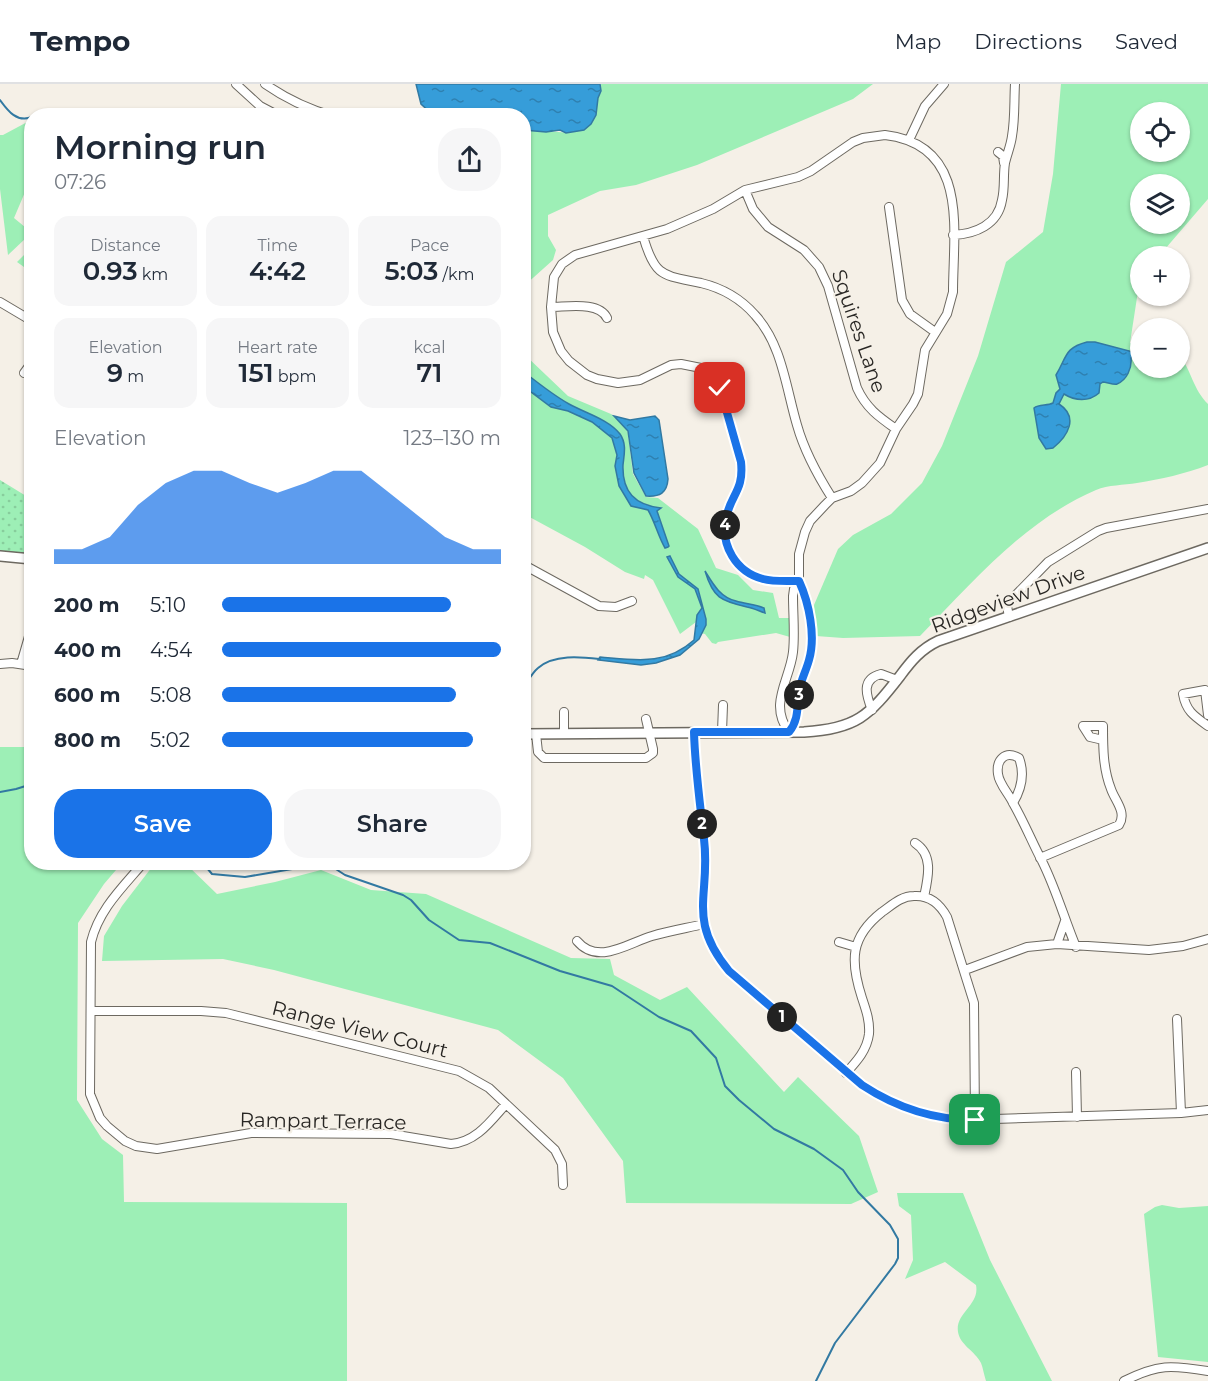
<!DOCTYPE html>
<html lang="en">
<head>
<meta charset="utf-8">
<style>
	:root { --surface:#fff; --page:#f6f6f7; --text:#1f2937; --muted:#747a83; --line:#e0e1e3; --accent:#1a73e8 }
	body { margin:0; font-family:Montserrat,sans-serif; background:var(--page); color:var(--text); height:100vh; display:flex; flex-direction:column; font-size:22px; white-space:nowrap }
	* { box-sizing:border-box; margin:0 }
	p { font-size:20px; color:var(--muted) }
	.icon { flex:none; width:33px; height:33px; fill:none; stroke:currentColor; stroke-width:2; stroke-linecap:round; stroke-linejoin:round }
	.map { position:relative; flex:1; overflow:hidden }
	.sheet { position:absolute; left:24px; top:24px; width:507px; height:762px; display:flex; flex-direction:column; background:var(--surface); border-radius:24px; box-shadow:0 2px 4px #0004 }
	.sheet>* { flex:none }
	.controls { position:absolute; left:1130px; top:18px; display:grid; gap:12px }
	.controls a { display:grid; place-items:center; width:60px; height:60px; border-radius:50%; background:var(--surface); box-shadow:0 2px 4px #0004; font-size:30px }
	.pin { position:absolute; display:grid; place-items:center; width:51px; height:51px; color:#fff; margin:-26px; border-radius:12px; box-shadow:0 3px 9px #0006 }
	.km { position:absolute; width:30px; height:30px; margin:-15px; border-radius:50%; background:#222; color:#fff; font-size:16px; line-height:30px; text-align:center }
	.round { display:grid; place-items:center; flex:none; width:63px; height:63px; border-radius:24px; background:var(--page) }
	.headline { display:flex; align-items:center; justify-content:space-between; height:102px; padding:0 30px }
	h1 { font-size:33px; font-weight:600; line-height:45px }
	.stats { display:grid; grid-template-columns:repeat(3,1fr); gap:9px; height:102px; padding:6px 30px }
	.stats div { display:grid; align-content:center; border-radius:15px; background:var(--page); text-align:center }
	.stats b { font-size:26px; font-weight:600 }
	.stats small { font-size:16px; font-weight:400 }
	.stats p { font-size:16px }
	.chart { height:168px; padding:12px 30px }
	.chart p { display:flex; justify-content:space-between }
	.chart svg { width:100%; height:108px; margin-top:6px; fill:var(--accent); opacity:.7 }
	.button { display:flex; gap:12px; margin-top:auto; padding:12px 30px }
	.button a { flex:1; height:69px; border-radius:24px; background:var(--accent); color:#fff; font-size:24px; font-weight:600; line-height:69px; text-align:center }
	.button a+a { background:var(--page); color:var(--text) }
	ul { padding:0 30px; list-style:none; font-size:20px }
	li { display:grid; grid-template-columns:96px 72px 1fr; align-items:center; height:45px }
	li i { height:15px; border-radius:8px; background:var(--accent) }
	header { display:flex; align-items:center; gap:36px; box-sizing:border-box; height:84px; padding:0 30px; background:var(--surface); border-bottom:2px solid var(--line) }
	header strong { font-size:28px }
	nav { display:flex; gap:33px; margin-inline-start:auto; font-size:21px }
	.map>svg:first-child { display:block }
	.grass { fill:#9defb6; fill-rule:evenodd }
	.park { fill:url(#park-dots) }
	.water { fill:url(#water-ripples); stroke:#3279a2; stroke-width:1.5 }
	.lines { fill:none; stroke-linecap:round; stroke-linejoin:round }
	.stream { stroke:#3279a2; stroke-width:2 }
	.minor-casing { stroke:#6d6961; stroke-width:10 }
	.tertiary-casing { stroke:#6d6961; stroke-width:12 }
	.minor { stroke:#fff; stroke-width:8 }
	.tertiary { stroke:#fff; stroke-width:9 }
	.route-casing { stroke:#fff; stroke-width:12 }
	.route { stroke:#1a73e8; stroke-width:8 }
	.labels { text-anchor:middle; stroke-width:4.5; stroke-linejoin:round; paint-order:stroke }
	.street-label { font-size:20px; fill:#282623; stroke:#f5f0e7 }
</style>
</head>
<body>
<header>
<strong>Tempo</strong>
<nav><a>Map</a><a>Directions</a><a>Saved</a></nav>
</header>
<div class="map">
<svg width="1208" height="1297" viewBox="0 0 1208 1297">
	<defs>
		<pattern id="park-dots" width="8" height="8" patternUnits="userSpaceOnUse" patternTransform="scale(1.5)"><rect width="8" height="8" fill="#9defb6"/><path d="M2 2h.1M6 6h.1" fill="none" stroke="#87cd9c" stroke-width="1.8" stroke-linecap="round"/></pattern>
		<pattern id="water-ripples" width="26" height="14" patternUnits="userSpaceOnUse" patternTransform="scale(1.5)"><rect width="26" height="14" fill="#369dd9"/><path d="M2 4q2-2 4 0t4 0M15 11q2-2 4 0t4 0" fill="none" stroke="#2e80b0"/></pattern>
	</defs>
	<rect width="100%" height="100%" fill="#f5f0e7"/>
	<path class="grass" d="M 601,0 L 873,0 L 853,15 L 697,81 L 636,101 L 600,107 L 548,131 L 548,152 L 556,166 L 553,176 L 524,202 L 524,45 L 570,49 L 594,33 Z
		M 1061,0 L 1208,0 L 1208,115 L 1159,172 L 1140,172 L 1140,194 L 1130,259 L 1140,261 L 1140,284 L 1179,284 L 1179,270 C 1192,288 1193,305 1208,320 L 1208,381 C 1185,390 1161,395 1137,399 C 1124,401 1108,401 1096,406 C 1024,437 974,497 920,552 L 843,554 L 816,552 L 814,521 L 838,465 L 853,451 L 891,430 L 922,399 L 942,362 L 978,272 L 1006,178 L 1043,148 L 1053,90 ZM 1140,28 L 1179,28 L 1179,68 L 1140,68 ZM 1140,100 L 1179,100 L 1179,140 L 1140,140 Z
		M 31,36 L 31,94 L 14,134 L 31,148 L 31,154 L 26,154 L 8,171 L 0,105 L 0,51 L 3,51 Z
		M 31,164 L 31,188 L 17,178 Z
		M 524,270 L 568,312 L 611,330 L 627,342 L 633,390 L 646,413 L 658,414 L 698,445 L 716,484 L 738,491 L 753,506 L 773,509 L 779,534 L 789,534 L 790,553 L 776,549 L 718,558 L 716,560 L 712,559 L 705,550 L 696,548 L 696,538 L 680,550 L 653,496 L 645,491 L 644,495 L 625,488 L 585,463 L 524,430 Z
		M 0,663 L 31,663 L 32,778 L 122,779 L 104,800 L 78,839 L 77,1016 L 102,1055 L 123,1071 L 124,1118 L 347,1119 L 347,1297 L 0,1297 Z
		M 155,779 L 185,779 L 217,810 L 275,798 L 321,786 L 371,806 L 426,810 L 571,874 L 610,875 L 614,891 L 660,916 L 687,903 L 784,1008 L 798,993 L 859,1052 L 878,1108 L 851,1120 L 626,1119 L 623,1077 L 563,994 L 498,946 L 274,886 L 223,875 L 102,877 L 104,852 L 122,822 Z
		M 897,1109 L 963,1109 L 990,1176 L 1052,1297 L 986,1297 C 984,1291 983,1284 981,1279 C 975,1267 960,1261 958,1248 C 955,1229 980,1221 976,1201 L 945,1178 L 905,1195 L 913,1176 L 911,1131 L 899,1122 Z
		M 1162,1121 L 1179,1124 L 1208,1122 L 1208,1278 L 1158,1273 L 1144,1130 L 1155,1123 Z"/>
	<path class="park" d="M 0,396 L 31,415 L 31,475 L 0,472 Z"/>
	<path class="water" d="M 416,0 L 600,0 L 601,7 L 598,14 L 596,31 L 591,40 L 584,46 L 566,49 L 560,46 L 546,48 L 524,46 L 524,32 L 433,31 L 421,20 Z
		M 1087,258 L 1095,258 L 1137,269 L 1131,274 C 1132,284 1127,296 1117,300 C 1114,301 1106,298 1103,298 L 1100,300 L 1099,309 C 1089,318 1075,317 1064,310 L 1059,320 C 1079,333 1068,352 1053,364 L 1046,365 L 1039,354 L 1034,324 C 1039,320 1047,322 1053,319 L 1056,309 L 1060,305 L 1056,291 C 1067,273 1064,264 1087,258 Z
		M 524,288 C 538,299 553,311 569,320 C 585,329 608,335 620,350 C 627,360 624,371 623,381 C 622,408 635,421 661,424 L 657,427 L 669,462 L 668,463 L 665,464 C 658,452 655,438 648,426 L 631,422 L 619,402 L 615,382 L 617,371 L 612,354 L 592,338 L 568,327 L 551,323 L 527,305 L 524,300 Z
		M 614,332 L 630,336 L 655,332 L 659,336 L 668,395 C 667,409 660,413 646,412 L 634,389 L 628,347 Z
		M 670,472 L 679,490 L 698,505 L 706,535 L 706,541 L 699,555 L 680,571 L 656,579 L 641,581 L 598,576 L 600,573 C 636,576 665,582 694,556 L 697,531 L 702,524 L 695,505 L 678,493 L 667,473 Z
		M 705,487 C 713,500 720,513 736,517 C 746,520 755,520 764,524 L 765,529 C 759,527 753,524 747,523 C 721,517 713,514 705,487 Z"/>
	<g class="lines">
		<path class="stream" d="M 0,16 C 8,27 17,39 32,33
			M 33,32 L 58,28 L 106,28 L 113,32
			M 524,603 C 528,597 532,589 538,584 C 554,570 581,573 600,575
			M 0,708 L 16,705 L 32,700
			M 202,778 L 212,790 L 245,793 L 304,783 L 311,778
			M 325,778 L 345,791 L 403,811 L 411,816 L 429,836 L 459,856 L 490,859 L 560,887 L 612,902 L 659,933 L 691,947 L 716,974 L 725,1002 L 739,1016 L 774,1045 L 814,1065 L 843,1086 L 858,1108 L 890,1141 L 898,1155 L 898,1174 L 895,1180 L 835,1259 L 816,1297"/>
		<g class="minor-casing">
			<path id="minor" d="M 236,0 L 260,22 L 279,32
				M 265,0 C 285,14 308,25 332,32
				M 885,51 C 970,61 953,146 953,208 L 947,230 L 925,266 L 918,310 L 913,320 L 896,345 L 880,379 L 862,399 L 851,407 L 832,414 L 825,421 L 810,437 L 805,448 L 799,470 L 799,497 C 787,497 773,498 762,495 C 735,487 719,458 727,431 C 733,409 744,404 741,378 L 720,304 L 715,296 L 701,284 L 681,280 L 671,281 L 640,296 L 618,299 L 597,295 L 587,291 L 569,277 L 561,267 L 553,248 L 551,223 L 554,193 L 562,180 L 575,171 L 667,145 L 713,125 L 745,106 L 798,93 L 811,87 L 853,58 L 863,54 Z
				M 909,56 L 925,22 L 944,0
				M 998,68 L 1003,72 L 1004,79
				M 745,106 L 753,125 L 768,143 L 804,166 L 819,183 L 828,202 L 857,304 C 866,324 879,333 896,345
				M 889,123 L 902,216 L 910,230 L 935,248
				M 953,151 C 975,150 998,141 1002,116 C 1005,104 1003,91 1005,79 C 1007,70 1011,61 1012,52 C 1015,35 1014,17 1015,0
				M 643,152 C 655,194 663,191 701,199 C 722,204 741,215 755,231 C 782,260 786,304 797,341 C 804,366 818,392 832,414
				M 0,218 L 32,237
				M 551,223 C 567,223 599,217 607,234
				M 24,289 L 32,278
				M 524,481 L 599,522 L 616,523 L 632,517
				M 799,497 C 809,519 816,552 809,576 C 806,587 801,596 799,607 C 797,622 799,636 789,648 C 768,620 790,596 793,568 C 795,550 793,531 793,512 L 794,505 Z
				M 1009,533 L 1007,522 L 1010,517 L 1048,478 L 1098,447 L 1106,444 L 1208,425
				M 0,580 L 12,579 L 32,582
				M 21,580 L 32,542
				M 872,626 C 866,611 861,595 881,590 L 897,596
				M 1208,631 L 1205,606 L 1183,610 C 1186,627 1194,632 1208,642
				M 722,648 L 723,621
				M 694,649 C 695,685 700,719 704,755 C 711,810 686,836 729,887 L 862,1001 C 893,1022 925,1033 963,1036 L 1181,1029 L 1208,1026
				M 536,650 L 538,668 L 544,674 L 646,674 L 653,669 L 653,665 L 646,635
				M 564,650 L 564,628
				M 1013,719 C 1022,704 1025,690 1019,674 C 1005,666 996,676 998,690 C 999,700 1009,710 1013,719 C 1024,738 1032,758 1042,777 C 1056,805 1064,834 1076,863
				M 915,759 C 934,771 928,794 924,813
				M 1040,774 L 1119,741 C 1127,728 1115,717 1111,705 C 1103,685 1103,663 1103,642 L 1083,642 L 1090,653 L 1103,656
				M 144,778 C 123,803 99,825 91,858 L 90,1010 L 100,1034 L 107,1042 L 125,1057 L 136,1062 L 157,1065 L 251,1049 L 391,1050 L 451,1060 C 476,1058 490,1038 506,1020
				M 577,857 C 598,882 628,859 652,852 C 669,847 687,844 704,840
				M 839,858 L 856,863
				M 1057,860 L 1065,837
				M 965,886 L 1027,863 L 1057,860 L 1149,866 L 1183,862 L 1208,855
				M 92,927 L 201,927 L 226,929 L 459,987 L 489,1004 L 555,1066 L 562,1080 L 563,1101
				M 1177,935 L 1181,1029
				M 1076,988 L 1077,1033
				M 846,989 C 857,977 867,966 869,950 C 870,937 866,926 862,914 C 850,877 850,853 882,828 C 892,821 901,812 914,812 C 930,811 940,820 947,833 L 974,919 L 975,1036
				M 1124,1297 C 1158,1280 1171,1281 1208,1287"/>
		</g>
		<g class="tertiary-casing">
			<path id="tertiary" d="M 0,472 L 32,475
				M 524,650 L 804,648 C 856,645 869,632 900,592 C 911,577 921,565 938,557 L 1208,464"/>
		</g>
		<use href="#minor" class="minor"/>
		<use href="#tertiary" class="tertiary"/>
	</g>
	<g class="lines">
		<g class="route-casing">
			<path id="route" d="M 720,304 L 741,378 C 744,407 731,410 726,434 C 720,461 736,488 763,495 C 774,498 787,497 799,497 C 809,519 816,552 809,576 C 806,587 801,596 799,607 C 797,622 799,636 789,648 L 694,648 C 695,684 700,719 704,755 C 711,811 686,835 729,887 L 862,1001 C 897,1024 933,1036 975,1036"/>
		</g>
		<use href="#route" class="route"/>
	</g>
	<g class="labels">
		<g class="street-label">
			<text transform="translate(859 247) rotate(71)" y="7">Squires Lane</text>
			<text transform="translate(1008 515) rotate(-20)" y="7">Ridgeview Drive</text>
			<text transform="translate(360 945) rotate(14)" y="7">Range View Court</text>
			<text transform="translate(323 1037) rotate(1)" y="7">Rampart Terrace</text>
		</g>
	</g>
</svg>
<div class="controls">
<a><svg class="icon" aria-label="locate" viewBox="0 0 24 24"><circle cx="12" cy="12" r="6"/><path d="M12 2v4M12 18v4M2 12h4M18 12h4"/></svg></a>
<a><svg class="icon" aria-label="layers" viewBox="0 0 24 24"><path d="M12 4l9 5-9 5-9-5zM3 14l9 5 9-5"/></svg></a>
<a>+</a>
<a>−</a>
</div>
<div class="pin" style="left:975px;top:1036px;background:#1e9e55"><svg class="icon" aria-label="arrive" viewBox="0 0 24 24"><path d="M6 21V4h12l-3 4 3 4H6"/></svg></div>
<div class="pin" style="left:720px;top:304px;background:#d93025"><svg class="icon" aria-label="check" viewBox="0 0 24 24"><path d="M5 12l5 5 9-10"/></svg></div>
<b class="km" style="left:782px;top:933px">1</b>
<b class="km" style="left:702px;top:740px">2</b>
<b class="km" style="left:799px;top:611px">3</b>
<b class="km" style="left:725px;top:441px">4</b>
<section class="sheet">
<div class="headline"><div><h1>Morning run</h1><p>07:26</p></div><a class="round"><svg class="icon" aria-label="share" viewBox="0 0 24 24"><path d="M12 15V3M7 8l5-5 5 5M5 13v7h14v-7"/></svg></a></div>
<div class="stats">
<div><p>Distance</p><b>0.93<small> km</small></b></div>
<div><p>Time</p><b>4:42</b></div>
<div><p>Pace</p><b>5:03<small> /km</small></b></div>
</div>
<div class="stats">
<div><p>Elevation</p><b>9<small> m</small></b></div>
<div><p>Heart rate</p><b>151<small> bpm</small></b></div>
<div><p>kcal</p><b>71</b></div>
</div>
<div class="chart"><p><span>Elevation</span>123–130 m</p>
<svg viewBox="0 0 160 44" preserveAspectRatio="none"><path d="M0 44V38L10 38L20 33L30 20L40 11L50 6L60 6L70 11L80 15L90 11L100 6L110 6L120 15L130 24L140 33L150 38L160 38V44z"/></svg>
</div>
<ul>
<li><b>200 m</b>5:10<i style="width:82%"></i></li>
<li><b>400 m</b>4:54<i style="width:100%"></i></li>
<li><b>600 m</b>5:08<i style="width:84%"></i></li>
<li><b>800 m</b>5:02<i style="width:90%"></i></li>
</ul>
<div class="button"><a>Save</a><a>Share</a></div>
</section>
</div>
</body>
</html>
